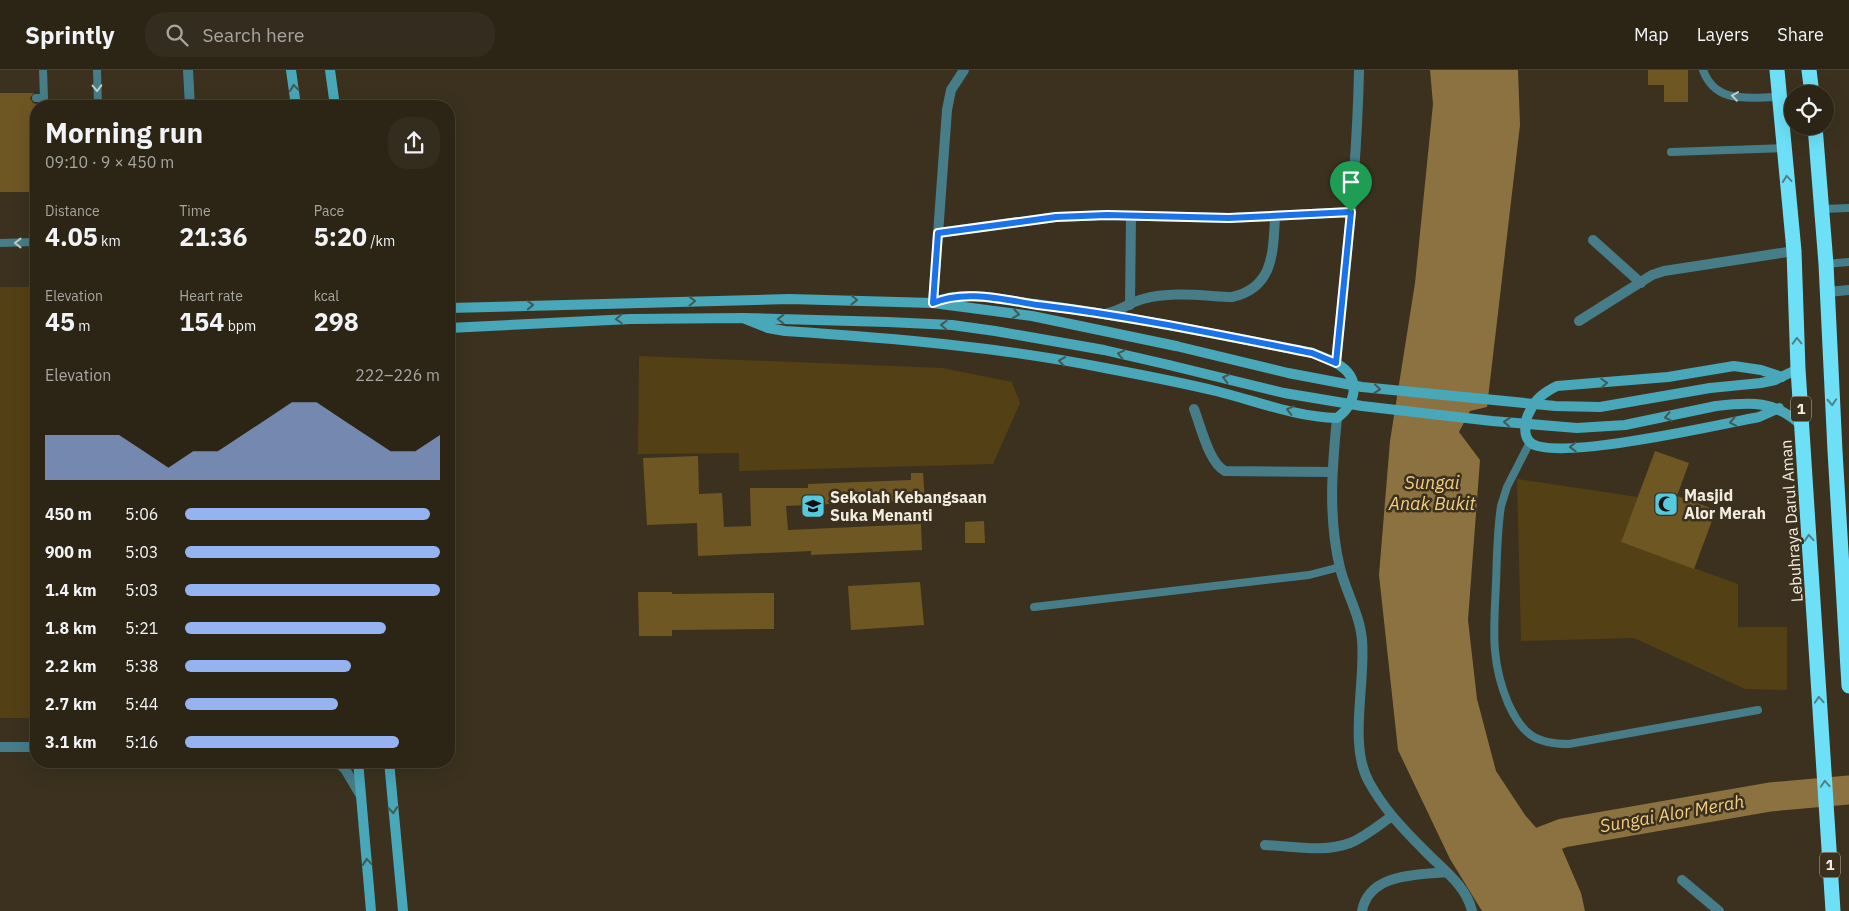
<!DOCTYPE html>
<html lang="en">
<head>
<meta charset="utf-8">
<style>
	:root { --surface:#2c2516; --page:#342d1f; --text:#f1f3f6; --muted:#a6a5a1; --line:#484235; --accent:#95b2f1 }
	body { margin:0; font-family:"IBM Plex Sans",sans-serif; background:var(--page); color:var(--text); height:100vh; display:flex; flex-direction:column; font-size:19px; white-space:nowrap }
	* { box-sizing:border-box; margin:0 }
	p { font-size:16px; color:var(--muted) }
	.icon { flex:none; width:28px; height:28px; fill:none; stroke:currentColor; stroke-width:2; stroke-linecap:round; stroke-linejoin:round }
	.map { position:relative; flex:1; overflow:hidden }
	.side { position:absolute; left:30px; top:30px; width:425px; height:668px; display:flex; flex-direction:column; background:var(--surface); border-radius:20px; box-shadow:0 5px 20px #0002,0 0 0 1px var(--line) }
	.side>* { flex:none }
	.tools { position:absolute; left:1784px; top:15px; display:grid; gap:10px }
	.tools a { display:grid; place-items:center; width:50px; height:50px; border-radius:50%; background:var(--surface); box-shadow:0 5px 20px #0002,0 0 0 1px var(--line); font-size:25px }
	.pin { position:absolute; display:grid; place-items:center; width:42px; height:42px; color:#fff; margin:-51px -21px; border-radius:50% 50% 50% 0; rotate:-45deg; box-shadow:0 0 5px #0007 }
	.pin .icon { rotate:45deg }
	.round { display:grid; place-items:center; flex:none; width:52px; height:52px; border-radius:20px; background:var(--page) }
	.headline { display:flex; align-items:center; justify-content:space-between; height:85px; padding:0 15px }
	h1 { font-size:28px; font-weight:700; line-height:38px }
	.metrics { display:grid; grid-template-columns:repeat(3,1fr); gap:8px; height:85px; padding:5px 15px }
	.metrics div { display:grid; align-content:center }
	.metrics b { font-size:25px; font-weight:700 }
	.metrics small { font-size:14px; font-weight:400 }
	.metrics p { font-size:14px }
	.chart { height:140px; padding:10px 15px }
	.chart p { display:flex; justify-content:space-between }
	.chart svg { width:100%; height:90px; margin-top:5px; fill:var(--accent); opacity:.7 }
	ul { padding:0 15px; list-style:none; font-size:16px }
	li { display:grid; grid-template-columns:80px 60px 1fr; align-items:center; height:38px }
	li i { height:12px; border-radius:6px; background:var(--accent) }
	header { display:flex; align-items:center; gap:30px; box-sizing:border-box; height:70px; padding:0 25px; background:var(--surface); border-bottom:1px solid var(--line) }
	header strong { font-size:24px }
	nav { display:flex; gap:28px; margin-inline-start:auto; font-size:18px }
	.search { width:350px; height:45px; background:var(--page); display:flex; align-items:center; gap:12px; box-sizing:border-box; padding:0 18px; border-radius:20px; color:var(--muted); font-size:19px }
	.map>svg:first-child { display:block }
	.green { fill:#544015 }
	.water { fill:#8c7240 }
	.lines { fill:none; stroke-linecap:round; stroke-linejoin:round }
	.river { stroke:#8c7240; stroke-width:29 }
	.building { fill:#6f5723 }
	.lane { stroke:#467d88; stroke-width:8 }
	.street { stroke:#467d88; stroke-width:10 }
	.secondary { stroke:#48a7b9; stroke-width:10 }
	.highway { stroke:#6de0f7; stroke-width:15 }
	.secondary-bridge { stroke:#48a7b9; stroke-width:10 }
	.oneway { stroke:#bfcbc6 }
	.oneway2 { stroke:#405a54 }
	.oneway3 { stroke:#528080 }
	.route-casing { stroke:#fff; stroke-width:10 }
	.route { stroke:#1a73e8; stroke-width:6 }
	.labels { text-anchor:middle; stroke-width:5; stroke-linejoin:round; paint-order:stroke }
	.shield { fill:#3b311e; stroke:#bcb4a6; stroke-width:1 }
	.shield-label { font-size:15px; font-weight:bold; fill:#f3ece0 }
	.poi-label { font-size:16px; font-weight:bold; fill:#f3ece0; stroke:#3b311e; text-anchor:start }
	.street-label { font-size:16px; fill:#f3ece0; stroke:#3b311e }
	.water-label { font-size:18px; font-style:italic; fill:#f5cd80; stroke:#3b311e }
</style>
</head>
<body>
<header>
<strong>Sprintly</strong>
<div class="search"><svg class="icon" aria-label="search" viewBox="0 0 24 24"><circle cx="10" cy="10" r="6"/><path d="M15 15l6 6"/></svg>Search here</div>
<nav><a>Map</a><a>Layers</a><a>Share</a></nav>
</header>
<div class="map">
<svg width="1849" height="841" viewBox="0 0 1849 841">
	<rect width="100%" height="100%" fill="#3b311e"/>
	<path class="green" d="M 0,217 L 36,217 L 36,648 L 0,648 Z
		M 639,286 L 942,298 L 1012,312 L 1020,333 L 993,394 L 739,401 L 739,383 L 638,384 Z
		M 1517,409 L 1638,427 L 1621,472 L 1738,514 L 1738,557 L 1787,557 L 1787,620 L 1745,619 L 1634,568 L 1521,571 Z"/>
	<path class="water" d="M 1430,0 L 1518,0 L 1520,55 L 1487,337 L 1470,341 L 1459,362 L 1480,390 L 1468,550 L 1477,629 L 1496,701 L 1525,745 L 1538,760 L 1563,763 L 1562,779 L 1581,823 L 1585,841 L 1482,841 L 1450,789 L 1398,680 L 1379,505 L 1390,371 L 1415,213 L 1433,34 Z"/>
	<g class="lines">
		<path class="river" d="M 1527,777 L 1563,763 L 1770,727 L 1849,720"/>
	</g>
	<path class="building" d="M 1648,0 L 1688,0 L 1688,32 L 1664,32 L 1664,15 L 1648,15 Z
		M 0,23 L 34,23 L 30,28 L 33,33 L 36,34 L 36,122 L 0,122 Z
		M 1655,381 L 1689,393 L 1677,426 L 1716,440 L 1694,499 L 1621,472 Z
		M 698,386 L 699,424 L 722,423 L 724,457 L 751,456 L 750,418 L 808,418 L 808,414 L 911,410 L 911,403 L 923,403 L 925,430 L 786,436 L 788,460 L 921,454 L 922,480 L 811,485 L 811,481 L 698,486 L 697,453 L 647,455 L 643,388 Z
		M 984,451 L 985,473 L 965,473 L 965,452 Z
		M 920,512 L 924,555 L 851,560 L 848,516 Z
		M 638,522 L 672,522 L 672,524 L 774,523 L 774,559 L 672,560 L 672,566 L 639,566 Z"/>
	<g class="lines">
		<path class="lane" d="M 97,0 L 98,36
			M 1703,0 C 1716,35 1749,27 1779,27
			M 36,28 L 44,28 L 43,0
			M 1671,82 L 1784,78
			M 1822,139 L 1849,138
			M 0,173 L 36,172
			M 1826,194 L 1849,192
			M 1530,372 L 1507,417 L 1501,436 C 1497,462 1497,487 1496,513 C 1494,558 1490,590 1508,633 C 1522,664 1535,674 1569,674 L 1758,640
			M 1034,537 L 1309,505 L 1340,497"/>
		<path class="street" d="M 188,0 L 190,36
			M 938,163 L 1056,147 L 1107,145 L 1229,148 L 1351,142
			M 1593,170 L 1641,213
			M 1828,222 L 1849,220
			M 933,233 L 947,40 L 951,20 L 964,0
			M 1130,235 L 1131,146
			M 1108,243 C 1121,240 1131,232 1143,229 C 1171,221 1204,226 1232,227 C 1274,218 1273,182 1275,147
			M 1579,251 L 1652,205 L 1664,201 L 1794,181
			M 1336,293 C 1346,195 1357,98 1359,0
			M 1194,339 C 1201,357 1209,393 1225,401 L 1332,402
			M 1337,348 C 1332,398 1328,448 1340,498 C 1346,522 1360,545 1362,570 C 1366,612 1348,675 1369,712 C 1383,738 1403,759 1424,780 C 1441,798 1466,815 1472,841
			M 0,677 L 36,677
			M 336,691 L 345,699 L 361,726
			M 1265,775 C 1292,776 1324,783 1350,773 C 1365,767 1379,755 1392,746
			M 1682,810 L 1719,841
			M 1362,841 C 1369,803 1417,805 1447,802"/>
		<path class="secondary" d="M 291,0 L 296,36
			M 330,0 L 335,36
			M 449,238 L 789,229 L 933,233 L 1032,246 L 1176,276
			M 743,248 L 768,258 L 785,261 C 892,268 999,277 1105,298 C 1142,305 1179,312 1216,321 C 1256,331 1296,347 1337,348 C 1355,335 1361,311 1342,297 C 1333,290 1322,287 1313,283 C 1220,265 1128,246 1035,234 C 1002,230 964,219 933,233
			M 449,258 L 631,249 L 743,248 L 888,252 L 952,255 L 995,261 L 1104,280 L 1169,295
			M 1710,318 L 1761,313 L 1775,310 L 1798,299
			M 1716,336 C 1751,332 1775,330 1802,356
			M 1779,338 L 1759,347 C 1722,354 1556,392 1531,373 C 1522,366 1525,349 1530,341 C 1536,328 1545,322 1557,316 L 1668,307 L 1734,296 L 1761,300 L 1782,307
			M 358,691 L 371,841
			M 389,691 L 403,841"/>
		<path class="highway" d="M 1777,0 L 1794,181 L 1798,299 L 1833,841
			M 1809,0 L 1812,24
			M 1815,56 L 1826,194 L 1835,381 L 1849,616"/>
		<path class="secondary-bridge" d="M 1176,276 L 1288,303 L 1362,317 L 1555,336 L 1600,337 L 1710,318
			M 1169,295 L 1284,323 L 1362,336 L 1492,351 L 1577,358 L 1625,355 L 1716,336"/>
	</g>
	<defs><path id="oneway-chevron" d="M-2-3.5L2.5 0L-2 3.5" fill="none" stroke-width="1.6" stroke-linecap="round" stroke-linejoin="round" transform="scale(1.25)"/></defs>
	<g class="oneway">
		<use href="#oneway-chevron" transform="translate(97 18) rotate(89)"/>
		<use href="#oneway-chevron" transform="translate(1735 26) rotate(-172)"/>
		<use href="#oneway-chevron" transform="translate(18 173) rotate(180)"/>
	</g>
	<g class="oneway2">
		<use href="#oneway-chevron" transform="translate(294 18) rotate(-97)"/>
		<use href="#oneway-chevron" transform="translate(854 230) rotate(1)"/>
		<use href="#oneway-chevron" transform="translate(692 231) rotate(-1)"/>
		<use href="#oneway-chevron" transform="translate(530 235) rotate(-2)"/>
		<use href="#oneway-chevron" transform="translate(1016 244) rotate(8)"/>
		<use href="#oneway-chevron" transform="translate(619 249) rotate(177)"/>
		<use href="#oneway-chevron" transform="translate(781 249) rotate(-179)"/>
		<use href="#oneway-chevron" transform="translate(944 255) rotate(-177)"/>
		<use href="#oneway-chevron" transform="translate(1121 284) rotate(-167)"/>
		<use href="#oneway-chevron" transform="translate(1062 291) rotate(-171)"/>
		<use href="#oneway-chevron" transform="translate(1226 308) rotate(-166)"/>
		<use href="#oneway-chevron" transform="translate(1604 313) rotate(-3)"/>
		<use href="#oneway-chevron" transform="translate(1377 319) rotate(6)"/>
		<use href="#oneway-chevron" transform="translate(1290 340) rotate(-166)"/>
		<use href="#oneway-chevron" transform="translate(1668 347) rotate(168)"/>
		<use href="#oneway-chevron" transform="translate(1507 352) rotate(-176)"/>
		<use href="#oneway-chevron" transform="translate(1733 352) rotate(169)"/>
		<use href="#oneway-chevron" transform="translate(1573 377) rotate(178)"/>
		<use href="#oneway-chevron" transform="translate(393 740) rotate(85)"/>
		<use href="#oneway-chevron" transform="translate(367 792) rotate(-95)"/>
	</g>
	<g class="oneway3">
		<use href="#oneway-chevron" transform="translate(1787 109) rotate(-95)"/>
		<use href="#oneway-chevron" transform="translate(1797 271) rotate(-92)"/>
		<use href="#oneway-chevron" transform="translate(1832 332) rotate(87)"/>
		<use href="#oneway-chevron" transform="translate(1809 468) rotate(-94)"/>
		<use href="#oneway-chevron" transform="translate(1819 630) rotate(-94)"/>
		<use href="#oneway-chevron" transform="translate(1825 714) rotate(-94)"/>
	</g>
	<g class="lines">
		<g class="route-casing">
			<path id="route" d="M 1351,142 L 1336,293 L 1312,283 C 1221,265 1131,246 1038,235 C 1005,230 965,219 933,233 L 938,163 L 1056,147 L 1107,145 L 1229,148 Z"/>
		</g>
		<use href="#route" class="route"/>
	</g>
	<defs>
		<g id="mosque-square" transform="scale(1.25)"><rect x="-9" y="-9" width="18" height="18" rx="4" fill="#55cadf" stroke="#3b311e"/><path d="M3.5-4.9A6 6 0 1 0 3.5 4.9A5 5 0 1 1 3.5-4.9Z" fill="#111"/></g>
		<g id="school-square" transform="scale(1.25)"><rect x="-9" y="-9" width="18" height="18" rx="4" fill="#55cadf" stroke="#3b311e"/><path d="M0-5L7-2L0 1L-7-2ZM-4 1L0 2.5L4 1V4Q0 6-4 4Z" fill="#111"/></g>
	</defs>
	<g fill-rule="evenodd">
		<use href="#mosque-square" x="1666" y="434"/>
		<use href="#school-square" x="813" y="436"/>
	</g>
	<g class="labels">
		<g class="shield">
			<rect x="1791" y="326.5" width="20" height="25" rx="4"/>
			<rect x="1820" y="782.5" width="20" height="25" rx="4"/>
		</g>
		<g class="shield-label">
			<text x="1801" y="344">1</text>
			<text x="1830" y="800">1</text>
		</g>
		<g class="poi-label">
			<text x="1684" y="431">Masjid<tspan x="1684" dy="18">Alor Merah</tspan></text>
			<text x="830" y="433">Sekolah Kebangsaan<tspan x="830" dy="18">Suka Menanti</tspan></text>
		</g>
		<g class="street-label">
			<text transform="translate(1791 451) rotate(-94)" y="6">Lebuhraya Darul Aman</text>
		</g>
		<g class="water-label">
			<text x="1432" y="419">Sungai<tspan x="1432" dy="21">Anak Bukit</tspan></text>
			<text transform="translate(1672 744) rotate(-10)" y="6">Sungai Alor Merah</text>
		</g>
	</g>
</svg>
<div class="tools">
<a><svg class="icon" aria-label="locate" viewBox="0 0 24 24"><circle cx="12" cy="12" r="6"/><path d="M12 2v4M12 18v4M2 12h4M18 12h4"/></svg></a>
</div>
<div class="pin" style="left:1351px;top:142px;background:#1e9e55"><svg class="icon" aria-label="arrive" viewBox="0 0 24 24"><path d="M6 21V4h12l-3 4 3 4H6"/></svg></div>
<section class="side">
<div class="headline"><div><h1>Morning run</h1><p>09:10 · 9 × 450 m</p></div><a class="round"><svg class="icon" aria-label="share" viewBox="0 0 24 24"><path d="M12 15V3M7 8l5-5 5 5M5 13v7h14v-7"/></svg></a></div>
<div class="metrics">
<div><p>Distance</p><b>4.05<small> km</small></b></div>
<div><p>Time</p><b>21:36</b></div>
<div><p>Pace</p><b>5:20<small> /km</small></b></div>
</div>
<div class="metrics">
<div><p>Elevation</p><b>45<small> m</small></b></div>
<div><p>Heart rate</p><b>154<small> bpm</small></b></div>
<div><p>kcal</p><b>298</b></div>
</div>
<div class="chart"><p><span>Elevation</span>222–226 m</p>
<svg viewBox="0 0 160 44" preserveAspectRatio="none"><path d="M0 44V22L10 22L20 22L30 22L40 30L50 38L60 30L70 30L80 22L90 14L100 6L110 6L120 14L130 22L140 30L150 30L160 22V44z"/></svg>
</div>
<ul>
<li><b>450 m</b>5:06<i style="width:96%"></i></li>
<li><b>900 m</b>5:03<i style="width:100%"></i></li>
<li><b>1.4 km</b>5:03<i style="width:100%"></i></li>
<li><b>1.8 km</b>5:21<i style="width:79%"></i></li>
<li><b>2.2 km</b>5:38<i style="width:65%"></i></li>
<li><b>2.7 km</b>5:44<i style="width:60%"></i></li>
<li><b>3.1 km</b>5:16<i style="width:84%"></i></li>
</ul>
</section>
</div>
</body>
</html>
